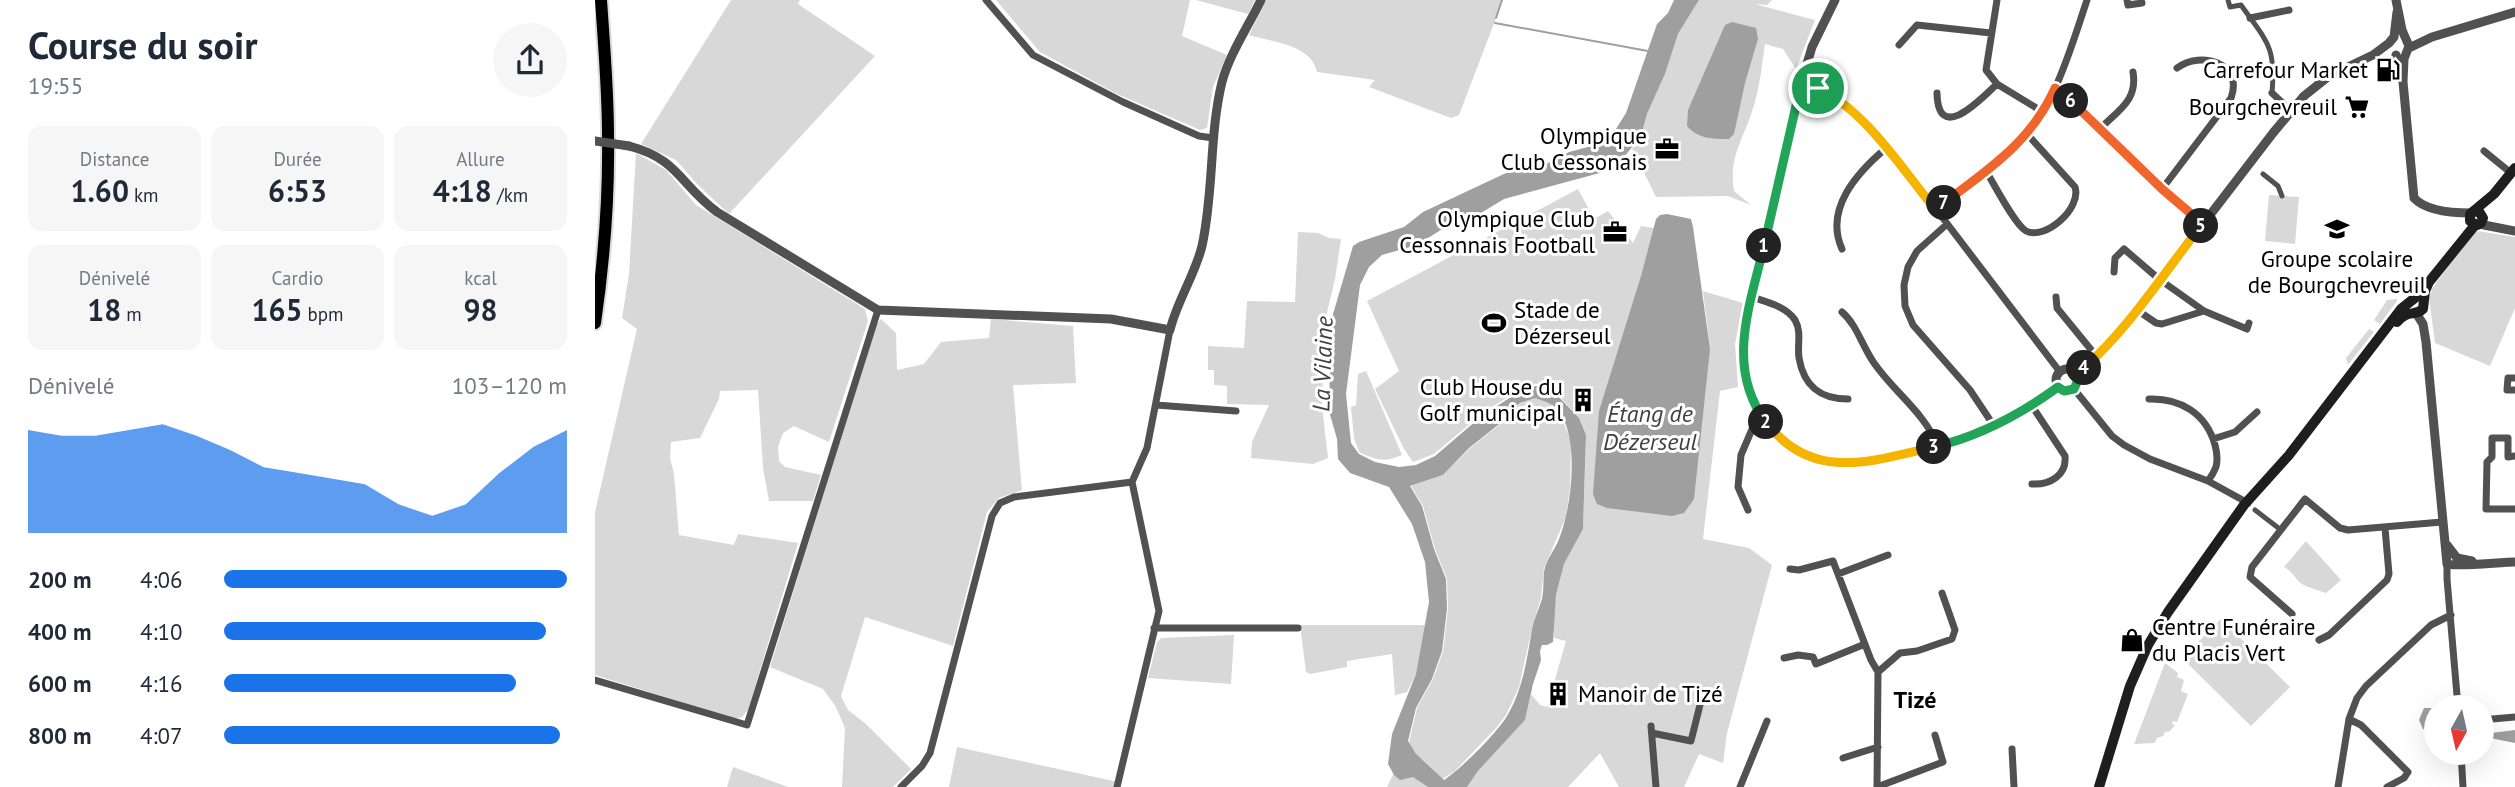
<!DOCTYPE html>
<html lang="fr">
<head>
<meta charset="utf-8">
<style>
	:root { --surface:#fff; --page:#f6f6f7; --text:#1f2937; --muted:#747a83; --accent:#1a73e8 }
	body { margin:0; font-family:"PT Sans",sans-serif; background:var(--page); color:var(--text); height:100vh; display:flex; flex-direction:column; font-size:26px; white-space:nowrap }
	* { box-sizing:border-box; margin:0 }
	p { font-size:23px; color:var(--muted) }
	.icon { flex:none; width:38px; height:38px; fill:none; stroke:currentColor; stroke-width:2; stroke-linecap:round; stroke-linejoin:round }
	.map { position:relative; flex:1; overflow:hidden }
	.details { display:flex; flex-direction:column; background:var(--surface); width:595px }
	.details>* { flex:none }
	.needle { width:46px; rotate:188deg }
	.fabs { position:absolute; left:1829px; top:695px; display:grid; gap:14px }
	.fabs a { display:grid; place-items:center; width:70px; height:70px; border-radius:50%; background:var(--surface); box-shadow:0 7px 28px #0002; font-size:35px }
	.pin { position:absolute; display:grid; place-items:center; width:60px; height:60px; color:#fff; margin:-30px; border:4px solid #fff; border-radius:50%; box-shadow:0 2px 7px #0007 }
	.km { position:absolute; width:35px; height:35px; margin:-18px; border-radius:50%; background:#222; color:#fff; font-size:19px; line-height:35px; text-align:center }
	.round { display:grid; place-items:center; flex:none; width:74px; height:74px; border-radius:37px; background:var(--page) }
	.summary { display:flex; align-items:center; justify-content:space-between; height:119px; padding:0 28px }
	h1 { font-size:38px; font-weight:700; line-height:52px }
	.stats { display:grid; grid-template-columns:repeat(3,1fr); gap:10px; height:119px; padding:7px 28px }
	.stats div { display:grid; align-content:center; border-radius:14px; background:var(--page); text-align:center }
	.stats b { font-size:30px; font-weight:700 }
	.stats small { font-size:19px; font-weight:400 }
	.stats p { font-size:19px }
	.chart { height:196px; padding:14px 28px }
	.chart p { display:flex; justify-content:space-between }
	.chart svg { width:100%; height:126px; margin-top:7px; fill:var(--accent); opacity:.7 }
	ul { padding:0 28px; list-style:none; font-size:23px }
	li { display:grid; grid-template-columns:112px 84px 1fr; align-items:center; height:52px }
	li i { height:18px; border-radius:9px; background:var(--accent) }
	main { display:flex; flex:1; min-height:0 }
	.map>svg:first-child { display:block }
	.green { fill:#d8d8d8 }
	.water { fill:#9f9f9f; fill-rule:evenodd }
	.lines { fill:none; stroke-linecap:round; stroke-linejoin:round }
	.stream { stroke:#9f9f9f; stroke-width:2 }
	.trunk-casing { stroke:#dbdbdb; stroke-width:16 }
	.pedestrian { stroke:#515151; stroke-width:5 }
	.minor { stroke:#515151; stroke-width:7 }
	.tertiary { stroke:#515151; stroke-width:9 }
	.secondary { stroke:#1e1e1e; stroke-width:10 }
	.trunk { stroke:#000; stroke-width:12 }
	.tertiary-bridge { stroke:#515151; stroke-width:9 }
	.split-1-casing { stroke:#fff; stroke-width:14 }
	.split-2-casing { stroke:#fff; stroke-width:14 }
	.split-3-casing { stroke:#fff; stroke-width:14 }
	.split-4-casing { stroke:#fff; stroke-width:14 }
	.split-5-casing { stroke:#fff; stroke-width:14 }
	.split-6-casing { stroke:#fff; stroke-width:14 }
	.split-7-casing { stroke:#fff; stroke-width:14 }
	.split-8-casing { stroke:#fff; stroke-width:14 }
	.split-1 { stroke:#22a559; stroke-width:9 }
	.split-2 { stroke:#22a559; stroke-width:9 }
	.split-3 { stroke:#f5b400; stroke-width:9 }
	.split-4 { stroke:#22a559; stroke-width:9 }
	.split-5 { stroke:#f5b400; stroke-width:9 }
	.split-6 { stroke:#f0652b; stroke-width:9 }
	.split-7 { stroke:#f0652b; stroke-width:9 }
	.split-8 { stroke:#f5b400; stroke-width:9 }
	.labels { text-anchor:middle; stroke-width:6; stroke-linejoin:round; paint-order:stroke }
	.poi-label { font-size:23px; fill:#000; stroke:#fff; text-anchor:end }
	.water-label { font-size:24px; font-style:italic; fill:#404040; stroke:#fff }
	.neighbourhood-label { font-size:24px; font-weight:bold; fill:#000; stroke:#fff }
</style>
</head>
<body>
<main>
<section class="details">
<div class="summary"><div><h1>Course du soir</h1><p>19:55</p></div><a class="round"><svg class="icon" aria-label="share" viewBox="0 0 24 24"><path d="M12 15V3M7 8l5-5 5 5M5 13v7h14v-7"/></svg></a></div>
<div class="stats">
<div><p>Distance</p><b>1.60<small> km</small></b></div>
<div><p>Durée</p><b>6:53</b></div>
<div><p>Allure</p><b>4:18<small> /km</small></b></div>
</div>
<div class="stats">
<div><p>Dénivelé</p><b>18<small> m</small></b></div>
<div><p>Cardio</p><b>165<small> bpm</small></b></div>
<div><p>kcal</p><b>98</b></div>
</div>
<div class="chart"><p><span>Dénivelé</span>103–120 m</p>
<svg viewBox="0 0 160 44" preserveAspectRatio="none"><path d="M0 44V8L10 10L20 10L30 8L40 6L50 10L60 15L70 21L80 23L90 25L100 27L110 34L120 38L130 34L140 23L150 14L160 8V44z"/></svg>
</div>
<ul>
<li><b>200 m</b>4:06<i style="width:100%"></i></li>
<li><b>400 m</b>4:10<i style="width:94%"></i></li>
<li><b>600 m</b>4:16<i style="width:85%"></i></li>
<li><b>800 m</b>4:07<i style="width:98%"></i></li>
</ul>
</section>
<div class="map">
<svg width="1920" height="787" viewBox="0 0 1920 787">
	<rect width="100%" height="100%" fill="#fff"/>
	<path class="green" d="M 136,0 L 205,0 L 203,4 L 280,56 L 134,214 L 103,185 L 81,160 L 46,144 Z
		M 401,0 L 595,0 L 587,36 L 632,55 L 618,87 L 612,128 L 605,130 L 520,93 L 445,52 Z
		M 601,0 L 660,0 L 653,14 Z
		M 671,0 L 908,0 L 864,115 L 856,118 L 774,87 L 780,80 L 722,72 C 717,45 677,42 654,35 Z
		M 1104,0 L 1177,0 L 1172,5 L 1160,4 L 1220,20 L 1201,69 L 1188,49 L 1170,44 C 1167,64 1165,86 1159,105 C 1150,137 1133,156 1139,191 L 1156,205 L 1133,196 L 1061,197 L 1037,148 L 1046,136 L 1052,114 L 1070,74 L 1083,34 Z
		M 41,153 L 71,170 L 101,205 L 270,309 L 273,321 L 234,442 L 199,426 L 188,433 L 183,447 L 184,461 L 190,467 L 226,475 L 218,501 L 174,501 L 168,468 L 163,390 L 125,391 L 124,399 L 105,438 L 76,442 L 75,458 L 79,474 L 84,535 L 139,545 L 143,534 L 203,543 L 153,710 L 147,717 L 140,719 L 0,675 L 0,512 L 42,329 L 27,318 L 34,274 Z
		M 983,189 L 999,219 L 1013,211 L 1038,243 L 1046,226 L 1059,228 L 1046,276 L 1115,349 L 1108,291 L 1148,303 L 1140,344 L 1143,387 L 1125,391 L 1108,539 L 1154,548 L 1177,565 L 1132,733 L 1128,763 L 1104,754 L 1089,787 L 1024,787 L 1005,753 L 973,787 L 872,787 L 883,771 L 930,720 L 936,694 L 945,705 L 952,707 L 971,641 L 959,638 L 958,623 L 961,595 L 969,564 L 988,529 L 990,475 L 991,435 L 984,418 L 966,398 L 968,394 C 957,386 947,383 934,384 L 889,412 L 839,454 L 818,462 L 809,449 L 780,389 L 804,371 L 772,301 Z
		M 1674,195 L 1704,197 L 1700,244 L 1670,241 Z
		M 1882,231 L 1920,237 L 1920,308 L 1895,366 L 1840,343 L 1834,298 L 1837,289 L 1875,235 Z
		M 703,232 L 723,233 L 734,238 L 746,239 L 740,279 L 729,325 L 727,406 L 733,458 L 718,464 L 656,458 L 657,442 L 674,405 L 632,404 L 632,386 L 619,385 L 619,370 L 613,370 L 613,346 L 649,348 L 652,301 L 700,302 Z
		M 1802,299 L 1802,301 L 1785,324 L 1779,320 L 1792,300 Z
		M 286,319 L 301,333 L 302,370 L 329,364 L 346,342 L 394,338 L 396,319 L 478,326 L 481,383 L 418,385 L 427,490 L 404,498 L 392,512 L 358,646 L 270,617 L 246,696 L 253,710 L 271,724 L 316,769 L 298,787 L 247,787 L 250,728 L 241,707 L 228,689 L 175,667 L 281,325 Z
		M 1774,329 L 1779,332 L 1753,365 L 1751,358 Z
		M 771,371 L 807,455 C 790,463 781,460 764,452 L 759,438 L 756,407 L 761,405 L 763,374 Z
		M 940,398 L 954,403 L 964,411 L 976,441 L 975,488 L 971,517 L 949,568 L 946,598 L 937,628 L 924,687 L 911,715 L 902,727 L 860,771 L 849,778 L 844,787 L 792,787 L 814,742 L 822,708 L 838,679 L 848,651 L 853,609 L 852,579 L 840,549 L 828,506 L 816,486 L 848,475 L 875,448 L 904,425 L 926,403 Z
		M 1711,541 L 1746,580 L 1731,593 C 1723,590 1714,588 1707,584 C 1700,579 1698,572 1689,567 Z
		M 1626,619 L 1695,687 L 1656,726 L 1587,658 Z
		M 705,625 L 830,625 L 821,674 L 812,692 L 800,695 L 797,654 L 752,661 L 752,667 L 715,674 L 711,672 Z
		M 639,635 L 636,684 L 553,678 L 562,642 L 566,638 Z
		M 1570,663 L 1583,673 L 1582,677 L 1589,680 L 1586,691 L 1593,694 L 1582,722 L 1578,721 L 1577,724 L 1580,725 L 1575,731 L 1570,732 L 1568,736 L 1562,738 L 1560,743 L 1539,744 Z
		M 362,747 L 523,782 L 522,787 L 354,787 Z
		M 138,767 L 193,787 L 132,787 Z"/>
	<path class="water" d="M 1079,0 L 1104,0 L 1083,34 L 1070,74 L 1052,114 L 1046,136 L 1025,162 L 1012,171 L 909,199 L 886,213 L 860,221 L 822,245 L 787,255 L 774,267 L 765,285 L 751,394 L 756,443 L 764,454 L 780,462 L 804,467 L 821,465 L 840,456 L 889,414 L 932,387 L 942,386 L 958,391 L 984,418 L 991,435 L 988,529 L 969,564 L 961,595 L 958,642 L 952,645 L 947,645 L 945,651 L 946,660 L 938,684 L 930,720 L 883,771 L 872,787 L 833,787 L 818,777 L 805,780 L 799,775 L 793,764 L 797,734 L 821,674 L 834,602 L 830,562 L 817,524 L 794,487 L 755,473 L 743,459 L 742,439 L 734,411 L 736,321 L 758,246 L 764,242 L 809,227 L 828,212 L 911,173 L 951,164 L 974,152 L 1004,144 L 1019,132 L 1031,113 L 1062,24 L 1073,13 ZM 940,398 C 948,401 957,403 963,410 C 985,437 977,507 964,539 C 960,550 951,559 949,572 C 948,581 949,590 947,599 C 944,609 939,619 937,629 C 932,659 928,689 912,716 C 901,734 867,768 849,780 L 821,754 L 813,741 L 821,708 L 837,679 L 847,651 L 852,609 L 851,579 L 839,549 L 827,506 L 815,486 L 848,475 L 874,448 L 903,425 L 925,403 Z
		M 1137,22 L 1161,28 L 1163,39 L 1150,83 L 1139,134 L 1134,139 C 1118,139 1103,139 1092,126 L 1093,110 L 1130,25 Z
		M 1072,214 L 1096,219 L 1098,227 L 1115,349 L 1099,499 L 1089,513 L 1077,516 L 1012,508 L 1002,504 L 998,494 L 1004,411 L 1046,276 L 1061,219 L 1065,215 Z
		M 1829,708 L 1836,708 L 1841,711 L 1841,733 L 1835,734 L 1828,729 L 1824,720 Z
		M 1920,730 L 1920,743 L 1900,739 L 1888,734 Z"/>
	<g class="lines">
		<path class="stream" d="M 901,18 L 907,0
			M 900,23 L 1053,51"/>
		<g class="trunk-casing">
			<path id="trunk" d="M 0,323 C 9,261 14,198 13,135 C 13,90 9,45 6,0"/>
		</g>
		<path class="pedestrian" d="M 1633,0 L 1635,7 L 1646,5 C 1672,42 1681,46 1677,93
			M 1668,174 L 1683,186 L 1687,196
			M 1660,510 L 1686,530"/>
		<path class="minor" d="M 391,0 L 438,55 L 528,102 L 604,136 L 618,138
			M 1402,0 L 1391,70 L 1402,84 L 1448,112
			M 1532,0 L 1533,5 L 1547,3 L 1546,0
			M 1655,18 L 1694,10
			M 1304,45 L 1322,25 L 1396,33
			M 1206,84 L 1223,88 L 1240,96 L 1261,115 L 1341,209 L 1465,372
			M 1460,88 L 1468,92 L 1504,130 L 1608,224
			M 1342,93 C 1343,145 1386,99 1402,84
			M 1677,93 L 1696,111
			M 1504,130 C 1523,110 1543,101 1538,72
			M 1889,151 L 1916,173
			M 1391,171 C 1399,184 1420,225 1431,231 C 1450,241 1487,208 1480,187 L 1432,134
			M 1567,189 L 1636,98 C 1649,63 1606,50 1582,68
			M 1341,209 C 1365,192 1392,174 1414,154 C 1458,115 1474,53 1492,0
			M 1351,225 L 1322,251 L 1313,267 L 1309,285 L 1310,306 L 1318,325 L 1375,390 L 1399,426
			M 1247,249 C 1229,209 1262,173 1290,149
			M 1519,272 L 1520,258 L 1529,249 L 1564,279 L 1609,311
			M 1157,297 C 1171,302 1191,306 1200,320 C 1207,332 1202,345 1204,358 C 1209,387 1226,399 1253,399
			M 1461,297 L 1462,308 L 1502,357
			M 1542,310 L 1561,323 L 1567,324 L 1609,311 L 1652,329 L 1654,323
			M 1247,312 C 1262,325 1267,346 1279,363 C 1299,392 1329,412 1343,446
			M 1920,378 L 1913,378 L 1912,390 L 1920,390
			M 1479,389 L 1517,436 L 1529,445 L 1555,459 L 1613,481 L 1653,503
			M 1554,399 C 1585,398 1611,413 1620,445 C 1622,452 1623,459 1621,467 C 1619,472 1616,477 1613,481
			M 561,405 L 641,411
			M 1618,439 L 1640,432 L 1662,412
			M 1920,456 L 1913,457 L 1913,438 L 1897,438 L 1897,457 L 1892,462 L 1891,509 L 1920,509
			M 1437,484 C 1454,485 1472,476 1470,456 L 1437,406
			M 1153,510 L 1143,487 L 1146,455 L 1164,413
			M 1852,564 L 1852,579 L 1863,707
			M 1195,569 L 1204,570 L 1238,561 L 1276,660 L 1283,672 L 1282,787
			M 1243,574 L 1293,555
			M 1697,614 L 1655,577 L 1657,567 L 1710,499 L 1745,528 L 1753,530 L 1847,522
			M 559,628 L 703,628
			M 1724,640 L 1734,635 L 1792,580 L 1794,574 L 1790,528
			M 1189,658 L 1203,655 L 1218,657 L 1221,664 L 1270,644
			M 1283,672 L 1305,653 L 1322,651 L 1357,639 L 1360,630 L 1347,593
			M 0,680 L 152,725 L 283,310
			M 1754,719 L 1766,725 L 1813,772 L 1809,778 L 1792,787
			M 1886,720 L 1920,717
			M 1056,726 L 1061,787
			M 1057,733 L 1096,741 L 1105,705
			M 1417,749 L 1419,787
			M 1866,752 L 1868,787
			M 1248,758 L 1283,747
			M 306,787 L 327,766 L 335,753 L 397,516 L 405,503 L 419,497 L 537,482 L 552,448 L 575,330
			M 522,787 L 564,611 L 537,482
			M 1145,787 L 1172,721
			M 1282,787 L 1348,762 L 1340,735
			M 1743,787 L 1754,719 L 1762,698 L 1771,686 L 1836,625 L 1856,615"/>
		<path class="tertiary" d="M 1240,0 L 1217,47 L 1206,84 L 1150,328 C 1145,363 1150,394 1172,423 C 1210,473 1255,465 1308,454 C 1367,441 1414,423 1463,387
			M 1801,0 L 1807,30 L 1814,46 L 1809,59 L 1808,82 L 1819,198 C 1831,211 1859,213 1876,213
			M 1814,48 L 1837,37 L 1920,12
			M 1801,55 L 1806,70
			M 34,146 C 84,159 85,185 122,212 L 283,310 L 516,319 L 575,330 C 582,301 600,275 607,246 C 619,192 614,135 627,82 C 634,55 654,25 666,0
			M 1884,224 L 1920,231
			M 1821,313 L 1828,324 L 1831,342 L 1852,564 C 1860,567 1907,562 1920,562
			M1461 380a11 11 0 1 1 22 0a11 11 0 1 1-22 0Z
			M 1481,374 L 1512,347 L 1542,310 L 1678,133 L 1709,96 L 1734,76 L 1778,55 L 1794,43 L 1799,37 L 1802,12
			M 1852,545 L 1862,558 L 1877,561"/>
		<path class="secondary" d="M 1880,211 L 1885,213 L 1888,218 L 1886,223 L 1882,225 L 1875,221 L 1875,214 L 1899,194 L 1920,168
			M 1802,322 C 1813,309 1819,317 1828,309 L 1830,291 L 1834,282 L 1880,225
			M 1504,787 L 1535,686 L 1553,645 L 1573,612 L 1649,505 L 1694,455 L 1806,309 L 1821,297"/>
		<use href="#trunk" class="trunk"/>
		<path class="tertiary-bridge" d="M 0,141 L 34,146"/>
	</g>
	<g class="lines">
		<g class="split-1-casing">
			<path id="split-1" d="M 1169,246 L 1206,84 L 1223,88"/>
		</g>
		<g class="split-2-casing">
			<path id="split-2" d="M 1169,246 C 1155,305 1130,368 1171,422"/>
		</g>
		<g class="split-3-casing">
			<path id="split-3" d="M 1171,422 C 1217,483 1277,461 1339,447"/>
		</g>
		<g class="split-4-casing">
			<path id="split-4" d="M 1339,447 C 1385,436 1426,414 1463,387 L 1469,391 L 1479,389 L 1483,380 L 1481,374 L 1489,368"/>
		</g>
		<g class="split-5-casing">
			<path id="split-5" d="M 1489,368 C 1535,327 1568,274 1606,226"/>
		</g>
		<g class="split-6-casing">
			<path id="split-6" d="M 1476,101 L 1567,189 L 1608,224 L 1606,226"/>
		</g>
		<g class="split-7-casing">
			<path id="split-7" d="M 1349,203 C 1394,169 1436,142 1460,88 L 1476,101"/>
		</g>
		<g class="split-8-casing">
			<path id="split-8" d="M 1223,88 C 1271,111 1307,169 1340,209 L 1349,203"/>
		</g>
		<use href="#split-1" class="split-1"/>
		<use href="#split-2" class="split-2"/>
		<use href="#split-3" class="split-3"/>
		<use href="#split-4" class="split-4"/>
		<use href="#split-5" class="split-5"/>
		<use href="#split-6" class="split-6"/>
		<use href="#split-7" class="split-7"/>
		<use href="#split-8" class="split-8"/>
	</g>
	<defs>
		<g id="fuel-bare" transform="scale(1.89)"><path d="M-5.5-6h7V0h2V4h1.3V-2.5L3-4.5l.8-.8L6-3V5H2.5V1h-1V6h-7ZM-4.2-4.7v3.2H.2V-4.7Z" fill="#000" stroke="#fff" stroke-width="2.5" paint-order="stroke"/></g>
		<g id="supermarket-bare" transform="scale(1.89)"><path d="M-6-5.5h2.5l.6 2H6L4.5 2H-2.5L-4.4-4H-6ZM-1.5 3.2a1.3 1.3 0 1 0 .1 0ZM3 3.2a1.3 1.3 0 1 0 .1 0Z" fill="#000" stroke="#fff" stroke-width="2.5" paint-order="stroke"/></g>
		<g id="office-bare" transform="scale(1.89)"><path d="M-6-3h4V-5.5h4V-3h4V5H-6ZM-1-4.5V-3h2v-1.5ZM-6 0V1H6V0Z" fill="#000" stroke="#fff" stroke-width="2.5" paint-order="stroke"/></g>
		<g id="school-bare" transform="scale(1.89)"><path d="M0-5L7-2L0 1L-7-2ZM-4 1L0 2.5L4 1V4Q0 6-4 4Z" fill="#000" stroke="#fff" stroke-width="2.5" paint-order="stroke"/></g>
		<g id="stadium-bare" transform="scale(1.89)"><path d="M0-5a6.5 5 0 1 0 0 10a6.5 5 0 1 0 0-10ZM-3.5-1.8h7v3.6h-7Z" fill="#000" stroke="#fff" stroke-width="2.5" paint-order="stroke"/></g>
		<g id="building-bare" transform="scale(1.89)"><path d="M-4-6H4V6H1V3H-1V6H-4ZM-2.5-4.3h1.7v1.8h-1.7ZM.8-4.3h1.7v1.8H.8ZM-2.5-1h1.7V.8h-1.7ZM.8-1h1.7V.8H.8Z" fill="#000" stroke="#fff" stroke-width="2.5" paint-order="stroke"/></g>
		<g id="shop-bare" transform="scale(1.89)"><path d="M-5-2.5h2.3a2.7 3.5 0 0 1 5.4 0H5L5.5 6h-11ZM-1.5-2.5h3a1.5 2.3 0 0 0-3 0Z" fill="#000" stroke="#fff" stroke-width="2.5" paint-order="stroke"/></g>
	</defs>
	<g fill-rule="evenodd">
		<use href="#fuel-bare" x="1793" y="70"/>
		<use href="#supermarket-bare" x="1762" y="107"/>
		<use href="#office-bare" x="1072" y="149"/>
		<use href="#school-bare" x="1742" y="229"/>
		<use href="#office-bare" x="1020" y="232"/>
		<use href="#stadium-bare" x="899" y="323"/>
		<use href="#building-bare" x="988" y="400"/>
		<use href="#shop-bare" x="1537" y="640"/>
		<use href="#building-bare" x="963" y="694"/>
	</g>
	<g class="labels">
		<g class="poi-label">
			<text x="1773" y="78">Carrefour Market</text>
			<text x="1742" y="115">Bourgchevreuil</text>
			<text x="1052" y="144">Olympique<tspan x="1052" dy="26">Club Cessonais</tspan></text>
			<text x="1000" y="227">Olympique Club<tspan x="1000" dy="26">Cessonnais Football</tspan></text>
			<text x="1742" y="267" text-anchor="middle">Groupe scolaire<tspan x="1742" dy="26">de Bourgchevreuil</tspan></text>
			<text x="919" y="318" text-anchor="start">Stade de<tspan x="919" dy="26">Dézerseul</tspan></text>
			<text x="968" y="395">Club House du<tspan x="968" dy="26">Golf municipal</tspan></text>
			<text x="1557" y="635" text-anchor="start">Centre Funéraire<tspan x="1557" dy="26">du Placis Vert</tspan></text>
			<text x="983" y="702" text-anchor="start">Manoir de Tizé</text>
		</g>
		<g class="water-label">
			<text transform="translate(728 364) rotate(-88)" y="8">La Vilaine</text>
			<text x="1055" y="422">Étang de<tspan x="1055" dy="28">Dézerseul</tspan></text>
		</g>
		<g class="neighbourhood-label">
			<text x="1320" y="708">Tizé</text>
		</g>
	</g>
</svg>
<div class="fabs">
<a><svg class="needle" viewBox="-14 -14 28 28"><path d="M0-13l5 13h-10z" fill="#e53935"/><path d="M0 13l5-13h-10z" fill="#747a83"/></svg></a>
</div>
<div class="pin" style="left:1223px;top:88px;background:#1e9e55"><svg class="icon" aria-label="arrive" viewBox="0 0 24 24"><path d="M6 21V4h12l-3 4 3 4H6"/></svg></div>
<b class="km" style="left:1169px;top:246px">1</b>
<b class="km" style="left:1171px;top:422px">2</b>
<b class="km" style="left:1339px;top:447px">3</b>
<b class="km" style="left:1489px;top:368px">4</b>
<b class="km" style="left:1606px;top:226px">5</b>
<b class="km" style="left:1476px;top:101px">6</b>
<b class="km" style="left:1349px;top:203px">7</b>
</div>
</main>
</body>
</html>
